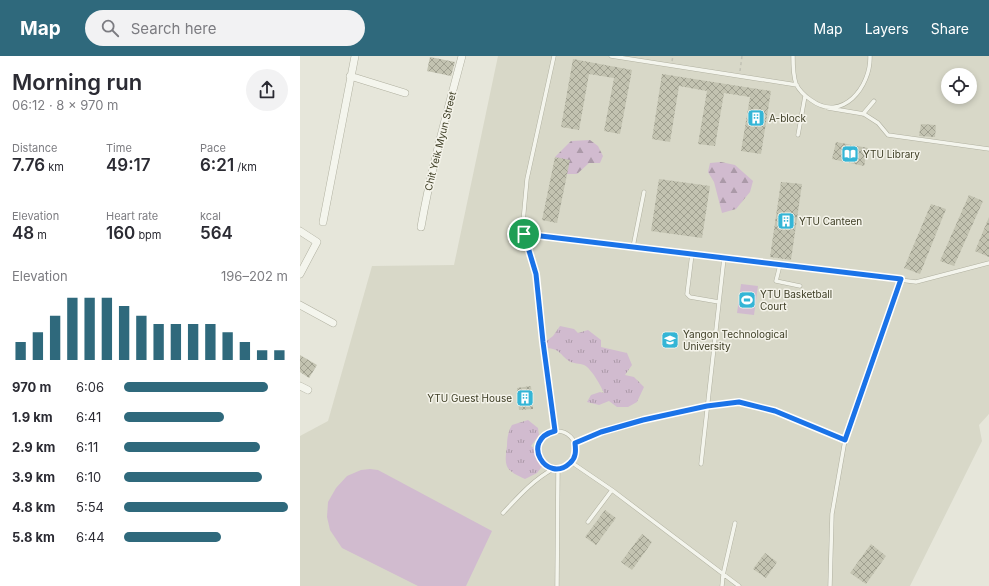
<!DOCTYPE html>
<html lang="en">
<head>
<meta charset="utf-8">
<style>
	:root { --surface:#fff; --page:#f2f2f3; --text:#2b2b33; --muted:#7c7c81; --accent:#2f697c }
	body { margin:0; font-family:Inter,sans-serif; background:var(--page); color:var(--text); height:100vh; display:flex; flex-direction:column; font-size:15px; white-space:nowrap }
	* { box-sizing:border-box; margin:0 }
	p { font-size:13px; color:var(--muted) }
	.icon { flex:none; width:22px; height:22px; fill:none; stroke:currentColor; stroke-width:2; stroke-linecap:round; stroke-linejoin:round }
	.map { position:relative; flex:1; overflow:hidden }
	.panel { display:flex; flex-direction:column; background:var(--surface); width:300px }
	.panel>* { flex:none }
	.tools { position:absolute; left:641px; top:12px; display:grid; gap:8px }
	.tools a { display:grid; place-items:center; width:36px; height:36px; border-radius:50%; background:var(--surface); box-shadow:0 2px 6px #0003; font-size:20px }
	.pin { position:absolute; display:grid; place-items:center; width:34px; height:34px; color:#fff; margin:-17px; border:2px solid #fff; border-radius:50%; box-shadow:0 1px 4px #0007 }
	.round { display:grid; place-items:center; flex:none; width:42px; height:42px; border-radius:21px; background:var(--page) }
	.summary { display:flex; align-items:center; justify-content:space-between; height:68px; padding:0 12px }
	h1 { font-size:22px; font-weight:600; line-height:30px }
	.stats { display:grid; grid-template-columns:repeat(3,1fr); gap:6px; height:68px; padding:4px 12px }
	.stats div { display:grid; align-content:center }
	.stats b { font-size:17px; font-weight:600 }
	.stats small { font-size:11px; font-weight:400 }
	.stats p { font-size:11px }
	.chart { height:112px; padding:8px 12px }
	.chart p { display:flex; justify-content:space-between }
	.chart svg { width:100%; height:72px; margin-top:4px; stroke:var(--accent); stroke-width:6 }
	ul { padding:0 12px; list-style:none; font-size:13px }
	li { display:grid; grid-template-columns:64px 48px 1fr; align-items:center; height:30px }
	li i { height:10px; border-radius:5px; background:var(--accent) }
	header { display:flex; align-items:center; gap:24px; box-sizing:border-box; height:56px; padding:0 20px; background:var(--accent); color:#fff }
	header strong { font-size:19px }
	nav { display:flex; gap:22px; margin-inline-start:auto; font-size:14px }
	.search { width:280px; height:36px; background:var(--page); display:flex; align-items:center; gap:10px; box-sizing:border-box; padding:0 14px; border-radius:22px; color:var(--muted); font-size:15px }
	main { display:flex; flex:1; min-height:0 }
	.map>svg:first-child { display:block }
	.built { fill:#d8d8c8; fill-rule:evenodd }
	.grass { fill:#d1bbcf }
	.forest { fill:url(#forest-firs) }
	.park { fill:url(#park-tufts) }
	.building { fill:url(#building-cross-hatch) }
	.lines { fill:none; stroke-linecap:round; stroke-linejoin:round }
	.lane-casing { stroke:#b0b0a0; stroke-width:4.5 }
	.street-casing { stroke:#b0b0a0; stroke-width:8 }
	.path { stroke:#c1c1b5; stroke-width:1.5; stroke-dasharray:3 3; stroke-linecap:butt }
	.lane { stroke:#f4f5ed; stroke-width:3.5 }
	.street { stroke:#f4f5ed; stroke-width:7 }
	.route-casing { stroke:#fff; stroke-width:8 }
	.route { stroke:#1a73e8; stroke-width:5 }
	.labels { text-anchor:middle; stroke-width:3; stroke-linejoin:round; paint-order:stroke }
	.poi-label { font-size:10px; fill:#3d3d24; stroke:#f4f3ea; text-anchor:start }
	.street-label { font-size:10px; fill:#3d3d24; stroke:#f4f3ea }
</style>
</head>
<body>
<header>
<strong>Map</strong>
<div class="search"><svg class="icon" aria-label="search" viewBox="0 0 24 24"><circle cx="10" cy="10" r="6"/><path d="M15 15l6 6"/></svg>Search here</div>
<nav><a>Map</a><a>Layers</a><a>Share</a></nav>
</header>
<main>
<section class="panel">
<div class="summary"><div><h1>Morning run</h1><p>06:12 · 8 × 970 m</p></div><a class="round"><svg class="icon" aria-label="share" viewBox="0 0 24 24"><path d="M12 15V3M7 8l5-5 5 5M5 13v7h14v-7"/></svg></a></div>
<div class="stats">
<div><p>Distance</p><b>7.76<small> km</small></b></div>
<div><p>Time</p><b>49:17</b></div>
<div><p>Pace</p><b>6:21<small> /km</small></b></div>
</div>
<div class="stats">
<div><p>Elevation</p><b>48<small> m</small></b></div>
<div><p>Heart rate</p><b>160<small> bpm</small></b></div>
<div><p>kcal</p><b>564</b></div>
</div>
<div class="chart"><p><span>Elevation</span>196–202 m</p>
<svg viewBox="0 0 160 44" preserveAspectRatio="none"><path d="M5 44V33M15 44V27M25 44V17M35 44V6M45 44V6M55 44V6M65 44V11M75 44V17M85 44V22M95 44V22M105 44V22M115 44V22M125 44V27M135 44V33M145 44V38M155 44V38"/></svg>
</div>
<ul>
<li><b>970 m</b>6:06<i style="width:88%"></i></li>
<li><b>1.9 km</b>6:41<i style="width:61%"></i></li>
<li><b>2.9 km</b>6:11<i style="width:83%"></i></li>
<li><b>3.9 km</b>6:10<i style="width:84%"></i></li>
<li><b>4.8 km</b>5:54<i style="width:100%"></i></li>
<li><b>5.8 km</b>6:44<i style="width:59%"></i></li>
</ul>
</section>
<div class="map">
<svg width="689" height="530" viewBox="0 0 689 530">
	<defs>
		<pattern id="forest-firs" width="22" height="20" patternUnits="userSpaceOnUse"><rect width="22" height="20" fill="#d1bbcf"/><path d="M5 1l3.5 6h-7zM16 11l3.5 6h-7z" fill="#ab99a8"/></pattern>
		<pattern id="park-tufts" width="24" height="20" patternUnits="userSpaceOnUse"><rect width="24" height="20" fill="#d1bbcf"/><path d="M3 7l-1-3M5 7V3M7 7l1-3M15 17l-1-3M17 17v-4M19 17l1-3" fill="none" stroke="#ab99a8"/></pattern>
		<pattern id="building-cross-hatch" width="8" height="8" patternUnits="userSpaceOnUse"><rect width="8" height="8" fill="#c3c3b1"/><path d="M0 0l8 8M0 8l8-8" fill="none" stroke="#a0a090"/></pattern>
	</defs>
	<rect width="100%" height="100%" fill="#e6e6da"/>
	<path class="built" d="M 198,0 L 689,0 L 689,358 L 679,369 L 682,385 L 610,530 L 0,530 L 0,380 L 28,365 L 72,210 L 154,209 ZM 648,19 L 670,19 L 670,41 L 648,41 Z"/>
	<path class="grass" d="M 441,228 L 458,230 L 454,259 L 437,257 Z
		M 70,413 L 78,414 L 192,475 L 166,530 L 118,530 L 42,492 L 30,474 L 27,461 L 28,446 L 36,432 L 47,420 L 61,414 Z"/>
	<path class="forest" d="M 290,84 L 298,90 L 303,100 L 300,107 L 289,107 L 277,118 L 267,118 L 255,101 L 271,85 Z
		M 421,106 L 435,109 L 453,125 L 450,136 L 436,153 L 422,157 L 414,126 L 408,116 L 410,107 Z"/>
	<path class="park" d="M 260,270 L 274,273 L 278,277 L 288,274 L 301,284 L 301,291 L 327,297 L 332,309 L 325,319 L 334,321 L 344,331 L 337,346 L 328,351 L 317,351 L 309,345 L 299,349 L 287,346 L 291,339 L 300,336 L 304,337 C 301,330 291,312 284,309 C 280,307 273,308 269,305 C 259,298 261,293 246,292 L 245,286 L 253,280 Z
		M 228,364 L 238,372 L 239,379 L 231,390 L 242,398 L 244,408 L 237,417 L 225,423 C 205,414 204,411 207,390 C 207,382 208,376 212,369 Z"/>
	<path class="building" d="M 130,1 L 155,6 L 151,20 L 127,15 Z
		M 273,3 L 332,14 L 320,78 L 304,75 L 314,22 L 289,18 L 279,74 L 261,71 Z
		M 362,18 L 471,35 L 461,98 L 441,95 L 450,41 L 424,37 L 415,90 L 398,88 L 407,35 L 379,30 L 370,86 L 352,83 Z
		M 621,68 L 636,69 L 635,81 L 619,80 Z
		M 536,86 L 568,92 L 564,110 L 532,103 Z
		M 255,101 L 270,104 L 257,167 L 242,164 Z
		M 359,123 L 410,130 L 402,182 L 351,175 Z
		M 481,126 L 502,128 L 491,204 L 470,201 Z
		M 669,139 L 683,145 L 654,210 L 640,205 Z
		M 631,148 L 646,153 L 620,218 L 604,212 Z
		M 689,161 L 689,201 L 675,195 Z
		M 0,299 L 17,309 L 9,322 L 0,316 Z
		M 231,330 L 233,353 L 219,354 L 217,332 Z
		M 305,454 L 316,462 L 296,489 L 285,481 Z
		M 342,478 L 352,486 L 332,514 L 321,506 Z
		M 571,488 L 586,500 L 566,528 L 550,517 Z
		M 465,497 L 477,506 L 466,522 L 453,513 Z"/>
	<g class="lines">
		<g class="lane-casing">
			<path id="lane" d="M 254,0 L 227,123 L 223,166 L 224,178 L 236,218 L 243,286 L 255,375
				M 311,0 L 497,29
				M 493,0 C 493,9 493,19 496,28 C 499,34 505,40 511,44 C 542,67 571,31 570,0
				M 528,52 L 564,58 L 578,67 L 588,79 L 689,93
				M 563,58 L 574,45
				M 498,79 L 505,40
				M 224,178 L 616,226 L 689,207
				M 333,191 L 344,136
				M 392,198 L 387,238 L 390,241 L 419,246
				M 480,209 L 476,225 L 500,230
				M238 394a19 19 0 1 1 38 0a19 19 0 1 1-38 0Z
				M 275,387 L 301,376 L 343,364 L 407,350 L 439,346 L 475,355 L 545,384
				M 271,406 L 312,434 L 439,530
				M 401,408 L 424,202
				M 203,457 C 219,440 233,424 253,413
				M 288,466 L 312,434
				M 257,530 L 258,413
				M 422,530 L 423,519 L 435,467
				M 530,530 L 532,458 L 545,384 L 601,223"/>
		</g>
		<g class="street-casing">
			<path id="street" d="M 50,20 L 105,37
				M 23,166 L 55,0
				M 121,171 C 131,113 147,57 162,0
				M 0,175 L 17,186 L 0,218
				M 0,249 L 33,267
				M 0,330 L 8,334"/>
		</g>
		<path class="path" d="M 372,5 L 373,0
			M 440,15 L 442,0"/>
		<use href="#lane" class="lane"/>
		<use href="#street" class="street"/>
	</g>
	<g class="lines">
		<g class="route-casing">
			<path id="route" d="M 224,178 L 601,223 L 545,384 L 475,355 L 439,346 L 407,350 L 343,364 L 301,376 L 275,387 C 276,395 276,402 270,407 C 247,429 219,384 255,375 L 243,286 L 236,218 Z"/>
		</g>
		<use href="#route" class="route"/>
	</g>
	<defs>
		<g id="building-square" transform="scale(0.9)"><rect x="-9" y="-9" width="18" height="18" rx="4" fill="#34b5d6" stroke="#f4f3ea"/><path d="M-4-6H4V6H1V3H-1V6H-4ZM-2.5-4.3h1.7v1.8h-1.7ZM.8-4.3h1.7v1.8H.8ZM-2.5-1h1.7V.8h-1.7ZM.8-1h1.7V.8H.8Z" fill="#fff"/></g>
		<g id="library-square" transform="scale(0.9)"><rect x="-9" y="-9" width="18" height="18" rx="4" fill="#34b5d6" stroke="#f4f3ea"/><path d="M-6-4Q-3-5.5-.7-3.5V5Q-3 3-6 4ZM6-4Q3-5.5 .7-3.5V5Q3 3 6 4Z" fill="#fff"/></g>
		<g id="stadium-square" transform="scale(0.9)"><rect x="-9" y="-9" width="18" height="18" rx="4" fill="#34b5d6" stroke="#f4f3ea"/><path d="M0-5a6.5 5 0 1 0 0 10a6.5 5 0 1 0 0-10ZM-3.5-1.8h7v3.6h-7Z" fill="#fff"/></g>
		<g id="university-square" transform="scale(0.9)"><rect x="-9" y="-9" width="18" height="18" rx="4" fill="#34b5d6" stroke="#f4f3ea"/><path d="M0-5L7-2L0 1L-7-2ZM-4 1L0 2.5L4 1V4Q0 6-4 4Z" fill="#fff"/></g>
	</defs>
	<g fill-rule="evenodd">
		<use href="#building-square" x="456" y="62"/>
		<use href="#library-square" x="550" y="98"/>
		<use href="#building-square" x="486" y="165"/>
		<use href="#stadium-square" x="447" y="244"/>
		<use href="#university-square" x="370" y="284"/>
		<use href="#building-square" x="225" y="342"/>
	</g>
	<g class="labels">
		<g class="poi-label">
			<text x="469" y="66">A-block</text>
			<text x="563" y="102">YTU Library</text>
			<text x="499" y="169">YTU Canteen</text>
			<text x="460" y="242">YTU Basketball<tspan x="460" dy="12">Court</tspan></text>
			<text x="383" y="282">Yangon Technological<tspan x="383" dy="12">University</tspan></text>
			<text x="212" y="346" text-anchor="end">YTU Guest House</text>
		</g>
		<g class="street-label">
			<text transform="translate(140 85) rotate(-76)" y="4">Chit Yeik Myun Street</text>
		</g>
	</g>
</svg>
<div class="tools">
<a><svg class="icon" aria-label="locate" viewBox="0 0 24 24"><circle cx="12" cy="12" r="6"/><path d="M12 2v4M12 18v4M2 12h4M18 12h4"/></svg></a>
</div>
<div class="pin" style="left:224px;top:178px;background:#1e9e55"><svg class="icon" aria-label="arrive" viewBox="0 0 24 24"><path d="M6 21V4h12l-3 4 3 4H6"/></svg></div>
</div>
</main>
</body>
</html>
